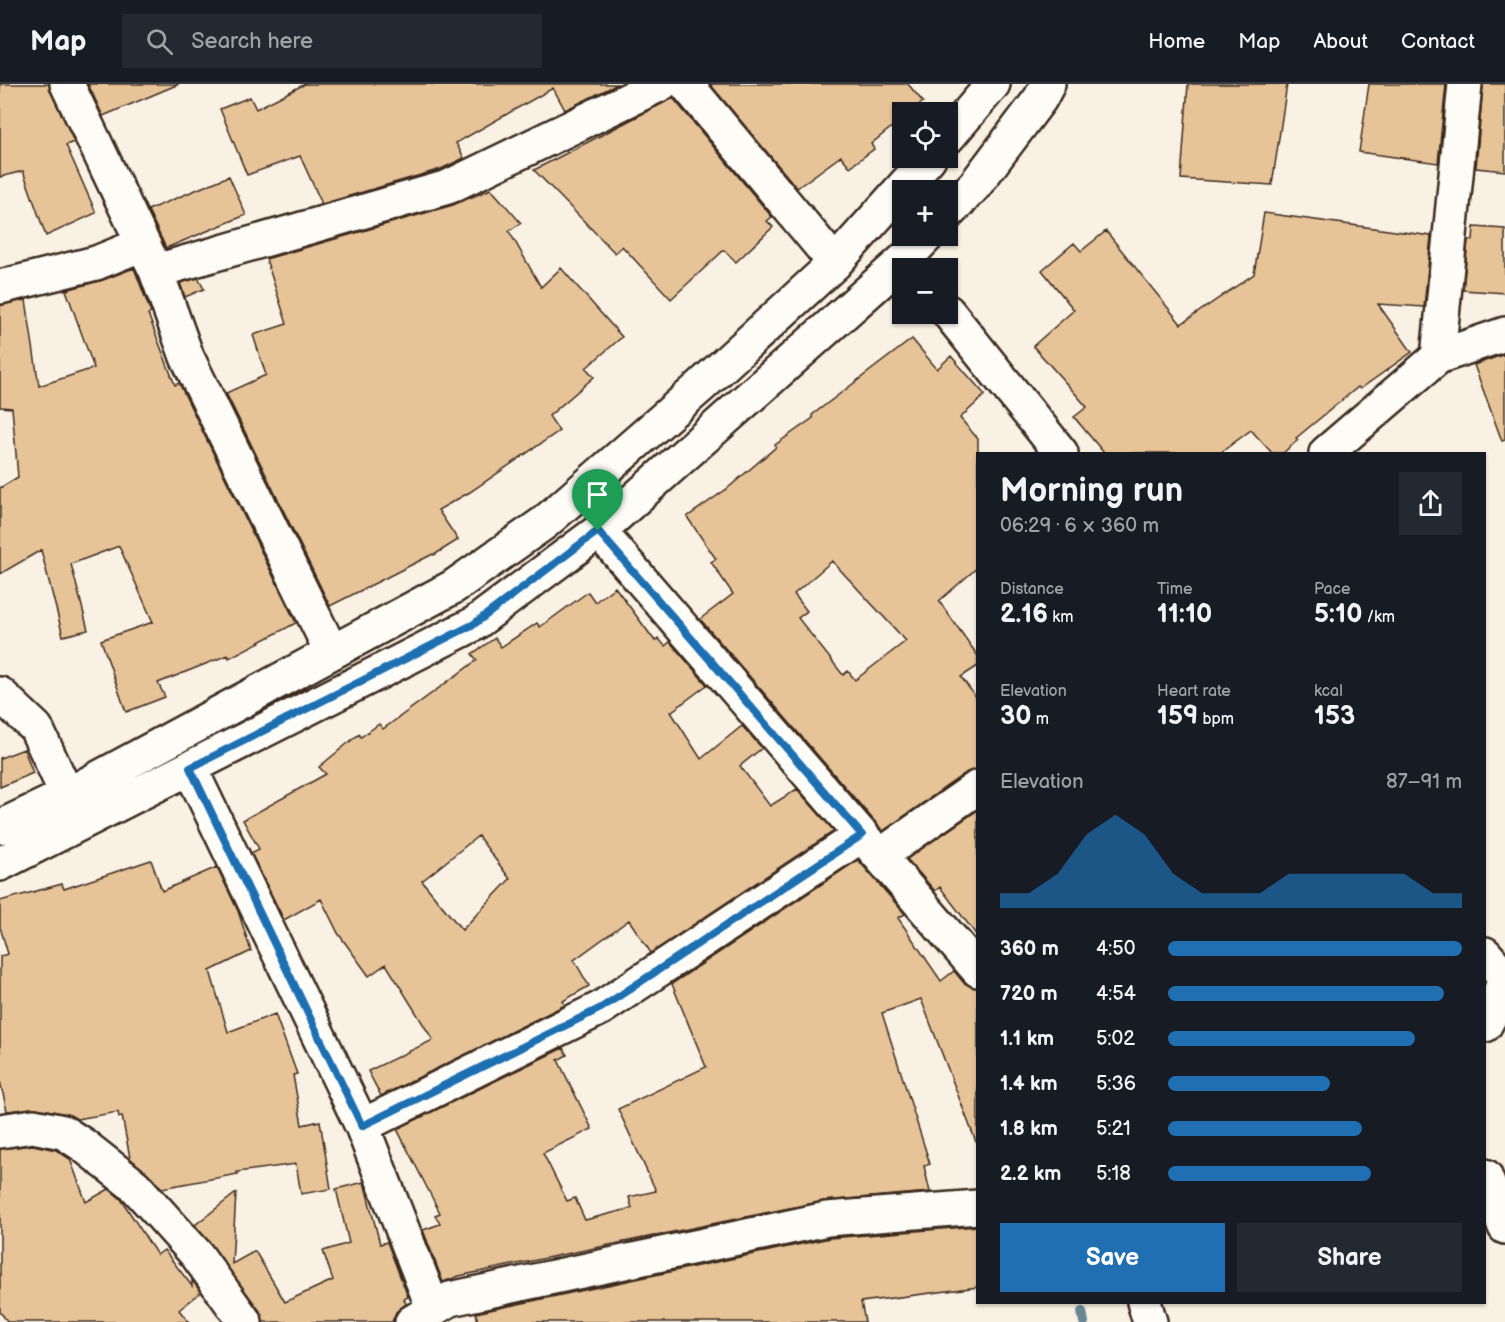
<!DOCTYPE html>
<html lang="en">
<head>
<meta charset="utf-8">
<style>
	:root { --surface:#171b24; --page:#242831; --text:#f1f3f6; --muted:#9ea1a6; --line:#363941; --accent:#1f6fb2 }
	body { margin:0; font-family:"Balsamiq Sans",sans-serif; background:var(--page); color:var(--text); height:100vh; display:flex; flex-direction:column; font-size:22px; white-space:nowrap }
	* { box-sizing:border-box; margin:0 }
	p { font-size:20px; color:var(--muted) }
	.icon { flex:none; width:33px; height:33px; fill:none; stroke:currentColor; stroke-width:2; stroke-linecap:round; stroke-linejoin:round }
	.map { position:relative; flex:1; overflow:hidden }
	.drawer { position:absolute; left:976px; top:368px; width:510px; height:852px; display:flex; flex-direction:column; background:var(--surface); border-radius:0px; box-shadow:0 2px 4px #0004 }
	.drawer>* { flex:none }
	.fabs { position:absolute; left:892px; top:18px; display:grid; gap:12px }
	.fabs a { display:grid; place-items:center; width:66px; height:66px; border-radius:0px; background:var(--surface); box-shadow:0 2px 4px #0004; font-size:30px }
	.pin { position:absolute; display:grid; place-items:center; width:51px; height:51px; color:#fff; margin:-62px -26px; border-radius:50% 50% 50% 0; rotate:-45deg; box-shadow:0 0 6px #0007 }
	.pin .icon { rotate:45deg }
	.round { display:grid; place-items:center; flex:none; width:63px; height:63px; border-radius:0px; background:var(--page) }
	.headline { display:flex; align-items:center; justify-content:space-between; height:102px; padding:0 24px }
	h1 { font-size:33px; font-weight:600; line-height:45px }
	.figures { display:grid; grid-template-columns:repeat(3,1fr); gap:9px; height:102px; padding:6px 24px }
	.figures div { display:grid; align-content:center }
	.figures b { font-size:26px; font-weight:600 }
	.figures small { font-size:16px; font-weight:400 }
	.figures p { font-size:16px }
	.chart { height:168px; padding:12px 24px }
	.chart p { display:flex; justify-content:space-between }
	.chart svg { width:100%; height:108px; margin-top:6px; fill:var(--accent); opacity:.7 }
	.cta { display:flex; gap:12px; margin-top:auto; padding:12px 24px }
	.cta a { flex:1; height:69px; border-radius:0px; background:var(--accent); color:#fff; font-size:24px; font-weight:600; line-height:69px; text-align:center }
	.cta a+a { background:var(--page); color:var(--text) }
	ul { padding:0 24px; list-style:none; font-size:20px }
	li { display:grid; grid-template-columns:96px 72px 1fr; align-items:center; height:45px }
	li i { height:15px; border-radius:8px; background:var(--accent) }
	header { display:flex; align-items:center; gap:36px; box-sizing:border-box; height:84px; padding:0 30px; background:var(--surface); border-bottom:2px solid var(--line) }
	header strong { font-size:28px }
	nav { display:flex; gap:33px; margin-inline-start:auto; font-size:21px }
	.search { width:420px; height:54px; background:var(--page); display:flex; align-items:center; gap:15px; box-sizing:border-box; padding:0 21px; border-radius:0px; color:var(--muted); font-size:22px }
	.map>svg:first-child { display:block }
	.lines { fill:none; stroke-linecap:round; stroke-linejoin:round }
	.stream { stroke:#688796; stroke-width:10 }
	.building { fill:#e7c498; stroke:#3b2a1e; stroke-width:1.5; fill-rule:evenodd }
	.street-casing { stroke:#3b2a1e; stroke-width:38 }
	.secondary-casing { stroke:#3b2a1e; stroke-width:38 }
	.street { stroke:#fdfcf7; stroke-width:33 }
	.secondary { stroke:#fdfcf7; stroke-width:33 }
	.route-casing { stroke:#fff; stroke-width:12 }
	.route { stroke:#1f6fb2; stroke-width:8 }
</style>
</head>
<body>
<header>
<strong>Map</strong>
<div class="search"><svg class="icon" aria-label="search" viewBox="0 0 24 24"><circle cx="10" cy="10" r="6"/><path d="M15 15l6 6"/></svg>Search here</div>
<nav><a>Home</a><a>Map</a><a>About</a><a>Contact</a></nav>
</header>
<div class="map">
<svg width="1505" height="1238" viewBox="0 0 1505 1238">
	<rect width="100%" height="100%" fill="#f9f1e4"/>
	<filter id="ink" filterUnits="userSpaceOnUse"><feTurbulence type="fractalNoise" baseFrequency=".0167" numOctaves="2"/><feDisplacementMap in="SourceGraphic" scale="12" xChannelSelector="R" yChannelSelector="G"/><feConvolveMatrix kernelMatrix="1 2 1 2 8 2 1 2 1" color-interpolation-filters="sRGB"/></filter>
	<g filter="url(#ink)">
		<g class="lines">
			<path class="stream" d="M 1082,1228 L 1084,1238"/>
		</g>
		<path class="building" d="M 0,0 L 49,0 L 74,58 L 66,61 L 96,129 L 46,152 L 23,87 L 0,93 Z
			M 88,0 L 179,0 L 103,32 Z
			M 305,0 L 618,0 L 565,26 L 553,4 L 456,59 L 464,74 L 441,85 L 322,120 L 300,72 L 247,91 L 220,25 L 250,13 L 256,25 Z
			M 710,0 L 908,0 L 923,18 L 910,28 L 903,28 L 903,34 L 871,60 L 874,65 L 850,83 L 841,72 L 797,104 Z
			M 1188,0 L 1287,0 L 1272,101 L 1181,95 Z
			M 1369,0 L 1446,0 L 1438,79 L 1359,68 Z
			M 1483,0 L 1505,0 L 1505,87 L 1476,84 Z
			M 673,14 L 772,133 L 767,137 L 773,143 L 736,178 L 724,166 L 671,215 L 622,162 L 615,169 L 534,86 Z
			M 229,92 L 246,131 L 166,164 L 148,126 Z
			M 491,105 L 521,139 L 509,147 L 541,203 L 561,184 L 622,253 L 586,284 L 594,293 L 549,332 L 559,347 L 470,408 L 438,426 L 458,456 L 434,471 L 433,470 L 330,522 L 226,309 L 266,291 L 253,251 L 287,240 L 266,175 L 453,121 Z
			M 1264,129 L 1431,152 L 1424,223 L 1378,220 L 1412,268 L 1360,305 L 1358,303 L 1296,354 L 1298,356 L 1283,369 L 1272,369 L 1251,346 L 1220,369 L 1104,369 L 1074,333 L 1087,323 L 1033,262 L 1074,226 L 1042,186 L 1074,159 L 1081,167 L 1106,147 L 1181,240 L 1254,190 Z
			M 1474,143 L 1505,145 L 1505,209 L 1463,206 L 1468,156 L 1473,156 Z
			M 134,184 L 151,229 L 148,230 L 175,301 L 179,299 L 296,539 L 229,574 L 228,571 L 158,599 L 165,613 L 126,628 L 101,556 L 153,538 L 119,462 L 71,480 L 88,546 L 63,552 L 41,466 L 0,490 L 0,404 L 18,393 L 12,324 L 0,323 L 0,221 L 26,216 L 39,302 L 94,284 L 66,206 L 103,196 Z
			M 198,194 L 204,205 L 185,213 L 180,199 Z
			M 912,255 L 937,285 L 951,272 L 985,311 L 960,334 L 978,355 L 978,483 L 939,517 L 978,572 L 978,582 L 961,593 L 978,616 L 978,685 L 967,688 L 883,747 L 700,535 L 733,510 L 711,478 L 716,475 L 687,433 L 728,404 L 776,363 L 775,361 L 813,334 L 812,331 ZM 832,477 L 906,557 L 855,596 L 848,587 L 843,591 L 798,534 L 807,527 L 794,510 Z
			M 1505,270 L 1505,356 L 1502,357 L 1474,281 Z
			M 615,503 L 655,557 L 658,554 L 665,562 L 670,558 L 707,601 L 671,628 L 701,675 L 742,642 L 762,664 L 740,682 L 770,722 L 797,705 L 834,747 L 651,869 L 629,836 L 574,876 L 589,902 L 563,917 L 565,921 L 381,1012 L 368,987 L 433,956 L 386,880 L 369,892 L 338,849 L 321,815 L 284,836 L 251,769 L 259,765 L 243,736 L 326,690 L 319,683 L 359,650 L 361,653 L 379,640 L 383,645 L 477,576 L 472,570 L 495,554 L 501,563 L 537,539 L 540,543 L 588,508 L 595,518 ZM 478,752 L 510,795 L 462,846 L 422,797 Z
			M 24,665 L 33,689 L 0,703 L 0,674 Z
			M 978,726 L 978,853 L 940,803 L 935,807 L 907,775 Z
			M 151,776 L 162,807 L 217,783 L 238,827 L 251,867 L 210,887 L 228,948 L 275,930 L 297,990 L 293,991 L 302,1041 L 320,1037 L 331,1105 L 301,1110 L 296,1080 L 237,1088 L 238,1090 L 162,1104 L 130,1074 L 122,1032 L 119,1033 L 118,1028 L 77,1035 L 67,1030 L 36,1024 L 7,1027 L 0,997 L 0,872 L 8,870 L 0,843 L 0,817 L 62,800 L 64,805 Z
			M 858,776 L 905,830 L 898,834 L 941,897 L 954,887 L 964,899 L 978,904 L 978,1058 L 976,1058 L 921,915 L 882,929 L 930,1080 L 924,1082 L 930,1108 L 823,1117 L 459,1192 L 443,1198 L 423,1146 L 440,1140 L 435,1131 L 440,1129 L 397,1045 L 563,964 L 567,971 L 558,976 L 592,1045 L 543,1069 L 567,1117 L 575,1114 L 585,1136 L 632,1124 L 629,1113 L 656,1107 L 618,1025 L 706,983 L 672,900 Z
			M 33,1061 L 56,1066 L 70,1075 L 86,1118 L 109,1105 L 121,1115 L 157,1171 L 164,1166 L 192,1202 L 192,1196 L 201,1208 L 179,1226 L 189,1238 L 8,1238 L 0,1228 L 0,1065 Z
			M 364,1098 L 380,1160 L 387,1158 L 408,1213 L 404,1215 L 406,1220 L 396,1228 L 392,1238 L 263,1238 L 260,1227 L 195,1141 L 236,1109 L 232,1180 L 255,1167 L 285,1218 L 333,1196 L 323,1167 L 349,1159 L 336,1105 Z
			M 978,1142 L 978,1203 L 861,1218 L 865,1238 L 478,1238 L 476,1229 L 830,1154 Z"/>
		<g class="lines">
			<g class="street-casing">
				<path id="street" d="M 67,0 L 156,187 L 187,273 L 331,567
					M 686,0 L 835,179
					M 156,187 L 448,103 L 661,0
					M 0,203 L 96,179 L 143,160
					M 948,228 L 1061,369
					M 1438,273 L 1465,0
					M 1326,369 L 1438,273 L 1505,250
					M 599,447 L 978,886
					M 0,610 L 36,644 L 67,711
					M 190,684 L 362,1042 L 433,1224
					M 881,771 L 978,703
					M 1485,870 L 1505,893
					M 1485,941 L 1496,921 L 1505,893
					M 362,1042 L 601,924 L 862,751
					M 0,1047 L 33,1042 L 63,1048 L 83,1061 L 135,1102 L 197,1171 L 245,1238
					M 1485,1092 L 1505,1143
					M 1144,1218 L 1150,1238
					M 412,1238 L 450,1215 L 827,1135 L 978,1123"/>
			</g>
			<g class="secondary-casing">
				<path id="secondary" d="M 948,53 L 993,0
					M 948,129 L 975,101 L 1040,15 L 1048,0
					M 0,743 L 67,711 L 453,503 L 544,439 L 701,302 L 835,179 L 929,74
					M 0,780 L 474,540 L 599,447 L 905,175 L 927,152"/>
			</g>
			<use href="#street" class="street"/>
			<use href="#secondary" class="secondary"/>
		</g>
	</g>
	<g class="lines" filter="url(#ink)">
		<g class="route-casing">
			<path id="route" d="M 598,447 L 862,751 L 601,924 L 362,1042 L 190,684 L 474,540 Z"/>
		</g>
		<use href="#route" class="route"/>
	</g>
</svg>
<div class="fabs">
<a><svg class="icon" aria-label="locate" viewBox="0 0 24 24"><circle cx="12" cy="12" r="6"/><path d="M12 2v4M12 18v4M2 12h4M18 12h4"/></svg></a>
<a>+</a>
<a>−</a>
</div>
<div class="pin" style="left:598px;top:447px;background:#1e9e55"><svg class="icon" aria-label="arrive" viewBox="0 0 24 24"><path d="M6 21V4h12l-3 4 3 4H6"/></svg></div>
<section class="drawer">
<div class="headline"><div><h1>Morning run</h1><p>06:29 · 6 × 360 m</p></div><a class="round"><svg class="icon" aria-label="share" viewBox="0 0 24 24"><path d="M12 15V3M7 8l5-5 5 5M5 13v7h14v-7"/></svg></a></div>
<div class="figures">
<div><p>Distance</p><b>2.16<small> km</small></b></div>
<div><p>Time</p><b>11:10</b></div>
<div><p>Pace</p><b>5:10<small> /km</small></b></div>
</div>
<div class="figures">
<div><p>Elevation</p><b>30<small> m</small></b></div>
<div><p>Heart rate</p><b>159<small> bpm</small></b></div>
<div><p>kcal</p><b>153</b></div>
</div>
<div class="chart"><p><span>Elevation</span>87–91 m</p>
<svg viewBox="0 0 160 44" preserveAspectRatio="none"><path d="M0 44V38L10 38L20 30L30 14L40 6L50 14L60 30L70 38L80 38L90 38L100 30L110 30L120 30L130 30L140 30L150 38L160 38V44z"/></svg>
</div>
<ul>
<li><b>360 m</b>4:50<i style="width:100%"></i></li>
<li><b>720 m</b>4:54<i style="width:94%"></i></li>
<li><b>1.1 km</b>5:02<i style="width:84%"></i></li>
<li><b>1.4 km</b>5:36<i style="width:55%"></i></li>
<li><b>1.8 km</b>5:21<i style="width:66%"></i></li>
<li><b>2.2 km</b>5:18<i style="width:69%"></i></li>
</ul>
<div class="cta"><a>Save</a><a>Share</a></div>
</section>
</div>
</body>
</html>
